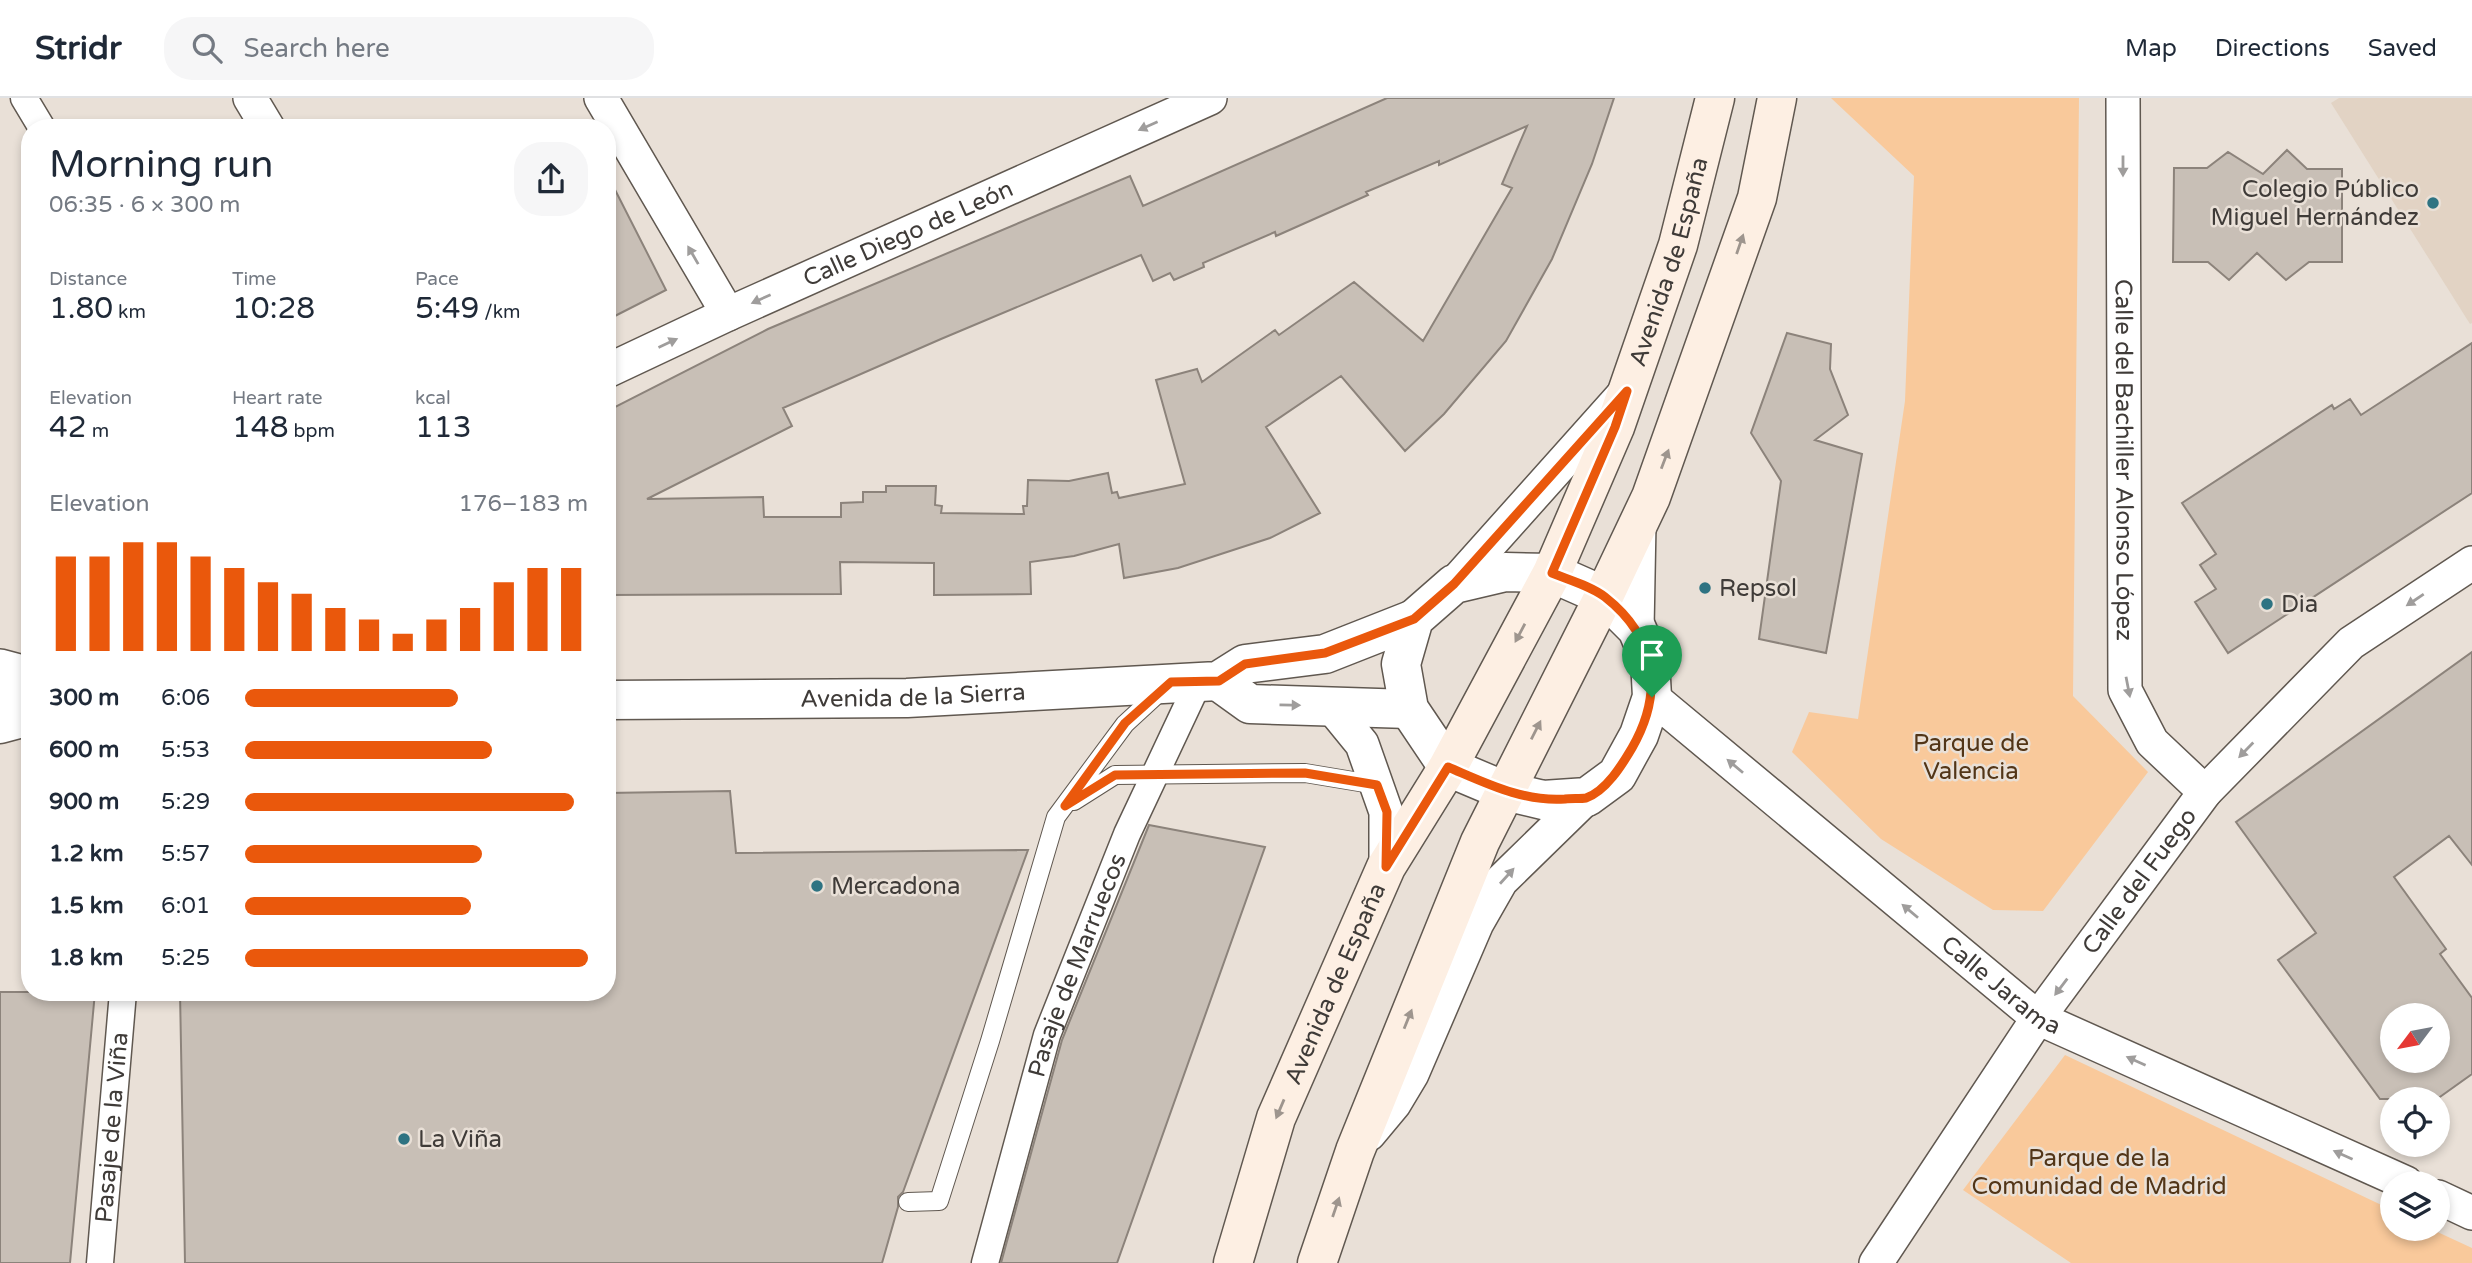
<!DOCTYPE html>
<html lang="en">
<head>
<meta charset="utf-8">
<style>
	:root { --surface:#fff; --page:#f6f6f7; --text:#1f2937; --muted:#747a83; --line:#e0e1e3; --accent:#ea580c }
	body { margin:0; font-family:"Varela Round",sans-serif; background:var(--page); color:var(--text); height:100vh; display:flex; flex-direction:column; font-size:26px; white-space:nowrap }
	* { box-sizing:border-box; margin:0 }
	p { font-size:23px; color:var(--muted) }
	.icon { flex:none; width:38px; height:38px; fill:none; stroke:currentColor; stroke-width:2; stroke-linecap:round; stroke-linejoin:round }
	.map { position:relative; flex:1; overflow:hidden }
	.side { position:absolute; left:21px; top:21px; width:595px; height:882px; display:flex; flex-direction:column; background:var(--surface); border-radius:28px; box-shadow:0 4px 10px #0003 }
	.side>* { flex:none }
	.needle { width:46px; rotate:238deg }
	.controls { position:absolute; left:2380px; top:905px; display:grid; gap:14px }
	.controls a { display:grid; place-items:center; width:70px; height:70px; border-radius:50%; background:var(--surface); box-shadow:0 4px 10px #0003; font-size:35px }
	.pin { position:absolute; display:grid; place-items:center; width:60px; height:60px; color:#fff; margin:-72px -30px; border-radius:50% 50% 50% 0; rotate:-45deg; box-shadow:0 0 7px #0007 }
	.pin .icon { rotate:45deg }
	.round { display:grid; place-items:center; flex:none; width:74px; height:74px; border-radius:28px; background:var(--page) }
	.summary { display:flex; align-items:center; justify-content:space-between; height:119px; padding:0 28px }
	h1 { font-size:38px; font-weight:600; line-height:52px }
	.figures { display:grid; grid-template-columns:repeat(3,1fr); gap:10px; height:119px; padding:7px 28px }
	.figures div { display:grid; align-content:center }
	.figures b { font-size:30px; font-weight:600 }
	.figures small { font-size:19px; font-weight:400 }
	.figures p { font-size:19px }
	.chart { height:196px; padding:14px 28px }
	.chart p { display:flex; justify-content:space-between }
	.chart svg { width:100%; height:126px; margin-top:7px; stroke:var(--accent); stroke-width:6 }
	ul { padding:0 28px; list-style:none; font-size:23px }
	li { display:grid; grid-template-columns:112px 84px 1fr; align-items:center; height:52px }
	li i { height:18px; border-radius:9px; background:var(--accent) }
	header { display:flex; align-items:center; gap:42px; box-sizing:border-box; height:98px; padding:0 35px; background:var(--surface); border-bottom:2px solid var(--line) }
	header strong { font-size:33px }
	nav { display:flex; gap:38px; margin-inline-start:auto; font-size:24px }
	.search { width:490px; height:63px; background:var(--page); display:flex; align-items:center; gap:18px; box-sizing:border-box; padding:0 24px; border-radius:28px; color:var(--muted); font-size:26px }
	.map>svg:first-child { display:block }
	.built { fill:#e2d3c4 }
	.green { fill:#f9c99b }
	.building { fill:#c8bfb6; stroke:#8c837b; stroke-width:2; fill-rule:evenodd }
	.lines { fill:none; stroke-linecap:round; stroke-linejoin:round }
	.service-casing { stroke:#605850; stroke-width:20 }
	.pedestrian-casing { stroke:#605850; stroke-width:29 }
	.minor-casing { stroke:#605850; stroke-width:36 }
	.tertiary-casing { stroke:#605850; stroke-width:41 }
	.secondary-casing { stroke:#605850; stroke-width:41 }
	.service { stroke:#fff; stroke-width:18 }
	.pedestrian { stroke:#fff; stroke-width:26 }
	.minor { stroke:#fff; stroke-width:33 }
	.tertiary { stroke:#fff; stroke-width:38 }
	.secondary { stroke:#fdefe3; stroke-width:38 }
	.oneway { fill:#9f9d9c }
	.oneway2 { fill:#9e958e }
	.route-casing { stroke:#fff; stroke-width:14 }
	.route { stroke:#ea580c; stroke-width:9 }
	.poi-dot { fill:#2e7382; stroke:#e9e0d7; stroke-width:2.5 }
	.labels { text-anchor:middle; stroke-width:5; stroke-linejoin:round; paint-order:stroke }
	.poi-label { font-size:24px; fill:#3f3b38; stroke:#e9e0d7; text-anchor:start }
	.street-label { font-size:24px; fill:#3f3b38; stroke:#e9e0d7 }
	.park-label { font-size:24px; fill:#523517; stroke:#e9e0d7 }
</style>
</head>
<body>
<header>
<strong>Stridr</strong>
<div class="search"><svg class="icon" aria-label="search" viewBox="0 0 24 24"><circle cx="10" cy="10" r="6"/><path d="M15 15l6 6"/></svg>Search here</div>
<nav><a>Map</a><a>Directions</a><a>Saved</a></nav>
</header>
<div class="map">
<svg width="2472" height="1165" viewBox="0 0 2472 1165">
	<rect width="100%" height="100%" fill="#e9e0d7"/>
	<path class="built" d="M 2339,0 L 2472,0 L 2472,225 L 2470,226 L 2331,5 Z"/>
	<path class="green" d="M 1831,0 L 2079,0 L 2073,598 L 2148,674 L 2043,813 L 1993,812 L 1881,741 L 1792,654 L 1809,614 L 1858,621 L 1905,303 L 1914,78 Z
		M 2065,957 L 2392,1112 L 2392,1130 L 2431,1131 L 2472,1150 L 2472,1165 L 2071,1165 L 1963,1092 Z"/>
	<path class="building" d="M 1387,0 L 1614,0 L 1592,66 L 1552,161 L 1506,243 L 1444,316 L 1405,353 L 1341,278 L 1266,329 L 1320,415 L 1270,440 L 1178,470 L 1124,480 L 1119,446 L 1074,458 L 1030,464 L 1031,496 L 934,497 L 934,465 L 840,464 L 841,496 L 607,497 L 607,313 L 768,231 L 1130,78 L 1143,108 ZM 1527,28 L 1502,86 L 1512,90 L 1423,243 L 1354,184 L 1279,237 L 1275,232 L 1202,284 L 1197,271 L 1156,282 L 1185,386 L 1119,400 L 1117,394 L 1112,395 L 1108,375 L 1069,383 L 1028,382 L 1027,408 L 1023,408 L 1024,416 L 941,415 L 942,408 L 935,407 L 936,388 L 886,388 L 886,394 L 863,394 L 863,404 L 841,405 L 841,419 L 764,419 L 763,399 L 647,401 L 792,328 L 783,310 L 941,241 L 1141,157 L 1153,183 L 1170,175 L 1174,182 L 1204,169 L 1203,165 L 1275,134 L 1276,138 L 1368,97 L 1366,94 L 1439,63 L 1439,67 Z
		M 2287,52 L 2307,71 L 2342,71 L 2342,164 L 2309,164 L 2286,182 L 2257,155 L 2229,182 L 2208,164 L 2173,164 L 2174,70 L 2207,70 L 2228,54 L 2263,76 Z
		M 607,76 L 666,192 L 607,222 Z
		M 1787,235 L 1831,246 L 1830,271 L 1848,317 L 1815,342 L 1862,356 L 1826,555 L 1759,541 L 1781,383 L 1751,335 Z
		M 2472,245 L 2472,395 L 2228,555 L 2195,504 L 2216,491 L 2200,467 L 2216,456 L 2182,405 L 2332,307 L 2334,311 L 2350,301 L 2361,317 Z
		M 2472,554 L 2472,767 L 2449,738 L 2394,779 L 2446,851 L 2440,856 L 2472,900 L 2472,976 L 2437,1001 L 2380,1001 L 2278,862 L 2316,835 L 2236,724 ZM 2392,917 L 2438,917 L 2438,962 L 2392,962 Z
		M 730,693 L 736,755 L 1028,752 L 903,1094 L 898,1099 L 898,1109 L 882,1165 L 185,1165 L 180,894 L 607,894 L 607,695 Z
		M 1149,727 L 1265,749 L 1117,1165 L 1001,1165 L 1062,942 Z
		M 0,894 L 95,894 L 70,1165 L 0,1165 Z"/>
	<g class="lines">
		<g class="service-casing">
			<path id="service" d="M 1074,703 L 1115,677 L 1305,675 L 1377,687
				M 908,1104 L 939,1103 L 990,943 L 1056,719 L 1125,626 L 1163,591"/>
		</g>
		<g class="pedestrian-casing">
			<g id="pedestrian">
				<path d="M 24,0 L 42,30"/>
				<path id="s1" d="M 100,1165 L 123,894"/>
				<path id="s2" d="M 985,1165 L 1047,937 L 1127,736 L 1199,583"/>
			</g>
		</g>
		<g class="minor-casing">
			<g id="minor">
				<path d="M 250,0 L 268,30"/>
				<path d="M 601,0 L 728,216"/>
				<path id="s3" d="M 2123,0 L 2125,592 L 2152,644 L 2205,694"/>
				<path id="s4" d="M 607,273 L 728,216 L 1210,0"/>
				<path d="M 1454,486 L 1623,297"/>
				<path d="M 1637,531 L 1639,425"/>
				<path d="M 0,568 L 30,576"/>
				<path id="s5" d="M 1652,599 L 2038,920 L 2406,1085"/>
				<path d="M 1331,608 L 1362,646 L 1386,714 L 1386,769"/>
				<path d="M 1369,1036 L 1394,1006 L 1412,976 L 1477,825 L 1501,783 L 1587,699"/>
				<path d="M 2438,1099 L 2472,1115"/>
				<path id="s6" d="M 1876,1165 L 2038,920 L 2205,694 L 2351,545 L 2472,465"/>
			</g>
		</g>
		<g class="tertiary-casing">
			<g id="tertiary">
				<path d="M 1505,474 L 1552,475 L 1604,498 L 1637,531 L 1650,562 L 1652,599 L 1639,637 L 1617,677 L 1587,699 L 1543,702 L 1505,693 L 1448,669 L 1409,611 L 1401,566 L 1414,521 L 1454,486 Z"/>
				<path d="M 1218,583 L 1250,606 L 1409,611"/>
				<path d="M 0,591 L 30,587"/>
				<path id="s7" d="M 607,602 L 907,600 L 1218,583 L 1245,566 L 1325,556 L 1414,521"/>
				<path d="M 0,626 L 30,618"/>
			</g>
		</g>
		<g class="secondary-casing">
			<g id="secondary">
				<path id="s8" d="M 1233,1165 L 1276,1020 L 1386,769 L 1448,669 L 1552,475 L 1615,329 L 1678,147 L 1715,0"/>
				<path d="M 1317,1165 L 1355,1053 L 1480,744 L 1604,498 L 1651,399 L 1757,100 L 1777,0"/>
			</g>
		</g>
		<use href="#service" class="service"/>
		<use href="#pedestrian" class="pedestrian"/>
		<use href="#minor" class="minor"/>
		<use href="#tertiary" class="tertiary"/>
		<use href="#secondary" class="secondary"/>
	</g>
	<defs><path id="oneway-solid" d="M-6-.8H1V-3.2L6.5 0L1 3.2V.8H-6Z" transform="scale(1.75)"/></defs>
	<g class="oneway">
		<use href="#oneway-solid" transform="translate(1148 28) rotate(156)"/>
		<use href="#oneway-solid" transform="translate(2123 68) rotate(90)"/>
		<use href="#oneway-solid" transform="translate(693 157) rotate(-120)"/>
		<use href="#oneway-solid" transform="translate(761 201) rotate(156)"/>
		<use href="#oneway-solid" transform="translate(668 245) rotate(-25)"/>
		<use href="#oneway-solid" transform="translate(2415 502) rotate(146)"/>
		<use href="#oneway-solid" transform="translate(2128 589) rotate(79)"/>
		<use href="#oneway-solid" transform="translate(1290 607) rotate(1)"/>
		<use href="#oneway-solid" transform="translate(2246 652) rotate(134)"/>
		<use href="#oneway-solid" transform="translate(1735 668) rotate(-140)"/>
		<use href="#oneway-solid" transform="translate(1507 778) rotate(-48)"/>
		<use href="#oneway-solid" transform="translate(1910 813) rotate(-140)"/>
		<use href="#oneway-solid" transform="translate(2061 889) rotate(127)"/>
		<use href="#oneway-solid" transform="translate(2136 963) rotate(-156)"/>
		<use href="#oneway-solid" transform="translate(2343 1057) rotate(-156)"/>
	</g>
	<g class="oneway2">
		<use href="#oneway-solid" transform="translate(1740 146) rotate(-71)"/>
		<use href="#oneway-solid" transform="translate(1665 361) rotate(-69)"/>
		<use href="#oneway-solid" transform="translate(1520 535) rotate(118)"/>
		<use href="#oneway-solid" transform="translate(1536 632) rotate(-63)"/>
		<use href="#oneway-solid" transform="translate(1408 921) rotate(-68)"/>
		<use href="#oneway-solid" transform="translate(1280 1011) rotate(113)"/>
		<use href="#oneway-solid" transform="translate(1336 1109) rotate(-71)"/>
	</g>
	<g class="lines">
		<g class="route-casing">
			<path id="route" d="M 1627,293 L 1615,329 L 1552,475 C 1569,482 1591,488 1605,499 C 1657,540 1664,594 1632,650 C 1622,667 1606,693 1586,700 C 1580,701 1571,700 1565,701 C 1523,704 1486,685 1448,669 L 1386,769 L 1387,714 L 1377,687 L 1305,675 L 1115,677 L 1065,708 L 1125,625 L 1171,584 L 1219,583 L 1245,566 L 1325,555 L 1414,521 L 1454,486 Z"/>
		</g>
		<use href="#route" class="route"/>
	</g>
	<g class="poi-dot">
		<circle cx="2433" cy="105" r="7"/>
		<circle cx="1705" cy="490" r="7"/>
		<circle cx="2267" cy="506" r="7"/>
		<circle cx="817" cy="788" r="7"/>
		<circle cx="404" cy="1041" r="7"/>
	</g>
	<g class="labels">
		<g class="poi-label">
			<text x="2419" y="99" text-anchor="end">Colegio Público<tspan x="2419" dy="28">Miguel Hernández</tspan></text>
			<text x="1719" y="498">Repsol</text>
			<text x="2281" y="514">Dia</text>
			<text x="831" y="796">Mercadona</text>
			<text x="418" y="1049">La Viña</text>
		</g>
		<g class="street-label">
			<text dy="8" stroke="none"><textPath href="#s4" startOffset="331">Calle Diego de León</textPath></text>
			<text dy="8" stroke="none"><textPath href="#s8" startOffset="1096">Avenida de España</textPath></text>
			<text dy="8" stroke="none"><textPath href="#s3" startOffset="362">Calle del Bachiller Alonso López</textPath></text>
			<text dy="8" stroke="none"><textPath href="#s7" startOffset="306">Avenida de la Sierra</textPath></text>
			<text dy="8" stroke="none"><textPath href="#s6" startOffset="464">Calle del Fuego</textPath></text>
			<text dy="8" stroke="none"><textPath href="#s2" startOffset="312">Pasaje de Marruecos</textPath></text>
			<text dy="8" stroke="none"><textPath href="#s5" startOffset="453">Calle Jarama</textPath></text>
			<text dy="8" stroke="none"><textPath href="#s8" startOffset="298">Avenida de España</textPath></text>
			<text dy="8" stroke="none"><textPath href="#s1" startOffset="136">Pasaje de la Viña</textPath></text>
		</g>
		<g class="park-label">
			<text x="1971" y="653">Parque de<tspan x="1971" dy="28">Valencia</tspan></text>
			<text x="2099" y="1068">Parque de la<tspan x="2099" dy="28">Comunidad de Madrid</tspan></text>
		</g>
	</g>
</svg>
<div class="controls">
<a><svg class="needle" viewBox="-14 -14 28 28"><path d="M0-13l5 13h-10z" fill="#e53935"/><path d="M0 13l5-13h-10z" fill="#747a83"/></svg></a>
<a><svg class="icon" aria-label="locate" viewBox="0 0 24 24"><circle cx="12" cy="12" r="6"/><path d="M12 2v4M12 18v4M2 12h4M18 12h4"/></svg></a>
<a><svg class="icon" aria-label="layers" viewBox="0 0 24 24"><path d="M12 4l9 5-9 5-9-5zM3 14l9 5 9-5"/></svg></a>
</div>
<div class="pin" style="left:1652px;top:599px;background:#1e9e55"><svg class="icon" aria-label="arrive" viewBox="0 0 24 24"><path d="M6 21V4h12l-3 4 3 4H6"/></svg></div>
<section class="side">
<div class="summary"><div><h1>Morning run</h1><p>06:35 · 6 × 300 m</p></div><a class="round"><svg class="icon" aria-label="share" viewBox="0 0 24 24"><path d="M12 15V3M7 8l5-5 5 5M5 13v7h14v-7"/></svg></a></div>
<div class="figures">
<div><p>Distance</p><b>1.80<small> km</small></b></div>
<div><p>Time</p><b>10:28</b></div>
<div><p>Pace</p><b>5:49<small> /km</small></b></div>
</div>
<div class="figures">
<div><p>Elevation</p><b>42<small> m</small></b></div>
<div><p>Heart rate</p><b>148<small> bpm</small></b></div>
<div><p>kcal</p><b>113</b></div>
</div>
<div class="chart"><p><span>Elevation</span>176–183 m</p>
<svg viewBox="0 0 160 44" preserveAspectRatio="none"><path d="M5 44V11M15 44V11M25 44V6M35 44V6M45 44V11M55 44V15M65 44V20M75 44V24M85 44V29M95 44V33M105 44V38M115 44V33M125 44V29M135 44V20M145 44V15M155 44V15"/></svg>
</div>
<ul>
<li><b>300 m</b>6:06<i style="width:62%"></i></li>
<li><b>600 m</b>5:53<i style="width:72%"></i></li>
<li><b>900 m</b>5:29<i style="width:96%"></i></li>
<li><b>1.2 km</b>5:57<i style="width:69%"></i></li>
<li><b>1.5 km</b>6:01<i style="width:66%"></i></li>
<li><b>1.8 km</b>5:25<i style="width:100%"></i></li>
</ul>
</section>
</div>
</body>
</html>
